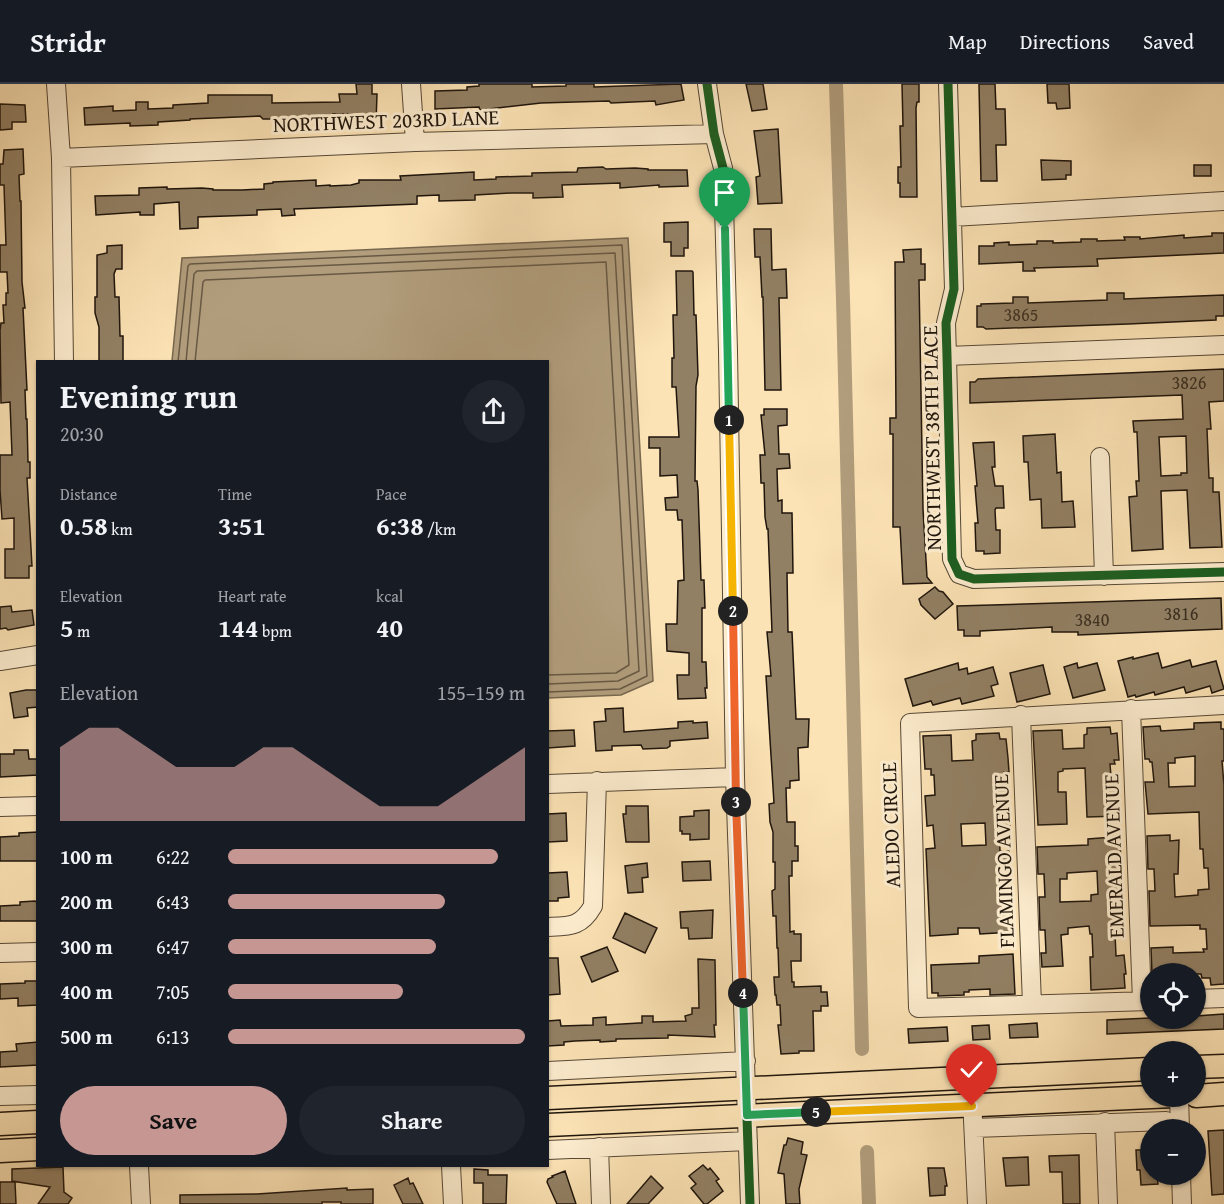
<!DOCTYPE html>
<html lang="en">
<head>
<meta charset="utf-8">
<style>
	:root { --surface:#171b24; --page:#20242c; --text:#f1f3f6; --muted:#9ea1a6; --line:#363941; --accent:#c59692 }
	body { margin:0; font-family:"Gentium Book Plus",serif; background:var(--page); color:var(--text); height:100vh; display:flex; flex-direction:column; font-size:22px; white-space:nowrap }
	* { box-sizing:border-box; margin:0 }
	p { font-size:20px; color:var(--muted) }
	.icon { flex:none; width:33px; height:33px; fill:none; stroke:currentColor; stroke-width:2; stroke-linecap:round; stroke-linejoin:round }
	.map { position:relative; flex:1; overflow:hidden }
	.details { position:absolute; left:36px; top:276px; width:513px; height:807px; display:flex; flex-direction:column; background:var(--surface); border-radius:0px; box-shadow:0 2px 4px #0004 }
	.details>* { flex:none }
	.buttons { position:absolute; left:1140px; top:879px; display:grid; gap:12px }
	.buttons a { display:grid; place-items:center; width:66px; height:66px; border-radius:50%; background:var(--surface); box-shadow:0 2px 4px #0004; font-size:30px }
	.pin { position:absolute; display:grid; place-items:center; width:51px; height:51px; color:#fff; margin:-62px -26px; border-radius:50% 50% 50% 0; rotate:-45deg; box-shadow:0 0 6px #0007 }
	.pin .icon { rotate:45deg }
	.km { position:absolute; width:30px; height:30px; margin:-15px; border-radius:50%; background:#222; color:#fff; font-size:16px; line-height:30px; text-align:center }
	.round { display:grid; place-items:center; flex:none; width:63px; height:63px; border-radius:32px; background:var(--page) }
	.headline { display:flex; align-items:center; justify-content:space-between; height:102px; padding:0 24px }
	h1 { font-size:33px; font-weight:700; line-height:45px }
	.figures { display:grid; grid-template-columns:repeat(3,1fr); gap:9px; height:102px; padding:6px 24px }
	.figures div { display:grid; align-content:center }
	.figures b { font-size:26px; font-weight:700 }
	.figures small { font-size:16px; font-weight:400 }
	.figures p { font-size:16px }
	.chart { height:168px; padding:12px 24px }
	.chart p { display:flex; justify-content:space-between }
	.chart svg { width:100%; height:108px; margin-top:6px; fill:var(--accent); opacity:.7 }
	.button { display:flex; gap:12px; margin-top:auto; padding:12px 24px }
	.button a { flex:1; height:69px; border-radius:36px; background:var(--accent); color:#111; font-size:24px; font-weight:700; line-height:69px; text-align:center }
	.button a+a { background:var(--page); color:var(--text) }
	ul { padding:0 24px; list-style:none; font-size:20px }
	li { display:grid; grid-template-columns:96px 72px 1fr; align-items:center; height:45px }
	li i { height:15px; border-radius:8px; background:var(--accent) }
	header { display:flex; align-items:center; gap:36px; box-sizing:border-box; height:84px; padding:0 30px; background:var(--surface); border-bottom:2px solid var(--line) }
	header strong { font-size:28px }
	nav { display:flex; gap:33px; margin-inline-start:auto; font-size:21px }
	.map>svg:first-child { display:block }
	.water { fill:#b19d7c; stroke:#77674f; stroke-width:1.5 }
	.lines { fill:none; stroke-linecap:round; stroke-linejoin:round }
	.shore { stroke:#685944; stroke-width:1.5 }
	.canal { stroke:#b19d7c; stroke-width:14 }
	.building { fill:#928064; stroke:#1f150c; stroke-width:1.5; fill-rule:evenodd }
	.minor-casing { stroke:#564836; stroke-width:20 }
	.major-casing { stroke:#1f150c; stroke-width:25 }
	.minor { stroke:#fdedcf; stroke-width:18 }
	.major { stroke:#fce3b5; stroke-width:22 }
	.cycleway-casing { stroke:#fdedcf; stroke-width:13 }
	.cycleway { stroke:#1b5e20; stroke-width:9 }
	.split-1-casing { stroke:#fff; stroke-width:12 }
	.split-2-casing { stroke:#fff; stroke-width:12 }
	.split-3-casing { stroke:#fff; stroke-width:12 }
	.split-4-casing { stroke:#fff; stroke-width:12 }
	.split-5-casing { stroke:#fff; stroke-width:12 }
	.split-6-casing { stroke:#fff; stroke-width:12 }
	.split-1 { stroke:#22a559; stroke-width:8 }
	.split-2 { stroke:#f5b400; stroke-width:8 }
	.split-3 { stroke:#f0652b; stroke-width:8 }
	.split-4 { stroke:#f0652b; stroke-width:8 }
	.split-5 { stroke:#22a559; stroke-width:8 }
	.split-6 { stroke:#f5b400; stroke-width:8 }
	.labels { text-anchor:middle; stroke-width:6; stroke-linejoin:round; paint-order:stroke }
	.number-label { font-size:18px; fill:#3c3022 }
	.street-label { font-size:21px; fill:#1f150c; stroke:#fdedcf }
</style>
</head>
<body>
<header>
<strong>Stridr</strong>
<nav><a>Map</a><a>Directions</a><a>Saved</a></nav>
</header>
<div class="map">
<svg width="1224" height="1120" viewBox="0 0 1224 1120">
	<rect width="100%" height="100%" fill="#fce3b5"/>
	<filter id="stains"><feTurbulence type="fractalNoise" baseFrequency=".00333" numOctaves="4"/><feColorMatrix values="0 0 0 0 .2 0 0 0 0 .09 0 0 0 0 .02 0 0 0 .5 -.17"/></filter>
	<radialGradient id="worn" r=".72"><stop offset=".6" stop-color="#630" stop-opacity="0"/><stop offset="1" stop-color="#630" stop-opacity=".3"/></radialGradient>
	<path class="water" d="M 628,154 L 653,597 L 621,611 L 548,614 L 548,278 L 172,277 L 182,174 Z"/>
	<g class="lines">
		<path class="shore" d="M 178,278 L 188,182 L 190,180 L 622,161 L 647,592 L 620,605 L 548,608
			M 186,278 L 194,190 L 197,187 L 615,169 L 639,587 L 618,597 L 548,600
			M 195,278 L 203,198 L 205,196 L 606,178 L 629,581 L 616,589 L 548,591"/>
		<path class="canal" d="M 836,0 L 843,215 L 862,965
			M 867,1068 L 869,1120"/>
	</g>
	<path class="building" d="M 356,0 L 372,0 L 372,10 L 377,10 L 376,39 L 359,40 L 359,30 L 333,30 L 333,35 L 263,35 L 260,32 L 190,35 L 190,36 L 158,38 L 158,41 L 130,42 L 130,39 L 85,41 L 84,24 L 113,22 L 113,27 L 136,26 L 136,18 L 148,18 L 148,25 L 173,24 L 173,21 L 208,19 L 208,11 L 272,11 L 272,19 L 340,18 L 339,10 L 357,10 Z
		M 479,0 L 532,0 L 532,3 L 566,2 L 566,0 L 594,0 L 594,3 L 681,0 L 684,16 L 656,21 L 655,17 L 611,19 L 609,17 L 541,19 L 480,26 L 479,23 L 435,25 L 435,7 L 467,6 L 467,3 L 479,2 Z
		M 746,0 L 763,0 L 767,25 L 752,27 Z
		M 902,0 L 919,0 L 919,18 L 917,18 L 916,24 L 917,113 L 900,113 L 900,99 L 898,99 L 898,83 L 901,83 L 900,42 L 903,42 Z
		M 979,0 L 995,0 L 996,25 L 1005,25 L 1006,61 L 996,61 L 997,97 L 981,97 Z
		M 1047,0 L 1069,0 L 1070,24 L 1057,25 L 1056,19 L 1048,19 Z
		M 0,20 L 25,21 L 26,38 L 12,38 L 12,45 L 0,46 Z
		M 778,45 L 782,119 L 758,120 L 756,93 L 760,92 L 754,47 Z
		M 23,65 L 24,90 L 19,91 L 20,117 L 21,117 L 22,198 L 25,224 L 23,224 L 27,306 L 25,306 L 26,335 L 27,335 L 28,378 L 30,378 L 30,394 L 27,394 L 32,482 L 29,482 L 29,494 L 5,494 L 5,465 L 14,465 L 14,434 L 2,435 L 0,406 L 0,371 L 12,371 L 10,318 L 1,319 L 0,246 L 1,239 L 4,239 L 3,221 L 6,221 L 6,209 L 8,209 L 7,188 L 0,188 L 0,161 L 6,161 L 4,101 L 0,101 L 0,80 L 3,80 L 4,66 Z
		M 1041,76 L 1071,77 L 1071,91 L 1066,91 L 1066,95 L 1042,96 Z
		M 1194,81 L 1211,81 L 1211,92 L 1194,92 Z
		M 603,83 L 606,85 L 635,84 L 648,85 L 648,86 L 687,86 L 688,102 L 659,103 L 659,101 L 620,104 L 620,99 L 562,101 L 563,113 L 533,114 L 533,109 L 511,109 L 475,111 L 475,116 L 439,117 L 439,111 L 417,112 L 417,120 L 294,125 L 295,131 L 282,132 L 281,125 L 257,126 L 257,131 L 198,133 L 198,144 L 180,145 L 179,118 L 154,120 L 154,131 L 140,131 L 140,128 L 96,131 L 95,112 L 139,111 L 139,104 L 167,103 L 167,105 L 202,104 L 213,105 L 213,106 L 242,106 L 264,105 L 264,100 L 273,99 L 273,98 L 316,96 L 316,102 L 330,101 L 330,102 L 351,101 L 359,99 L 359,96 L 401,96 L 400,92 L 474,88 L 474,96 L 496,95 L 496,93 L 532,92 L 532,89 L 577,88 L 578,84 Z
		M 688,138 L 688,164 L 684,164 L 684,172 L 671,172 L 671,158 L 664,158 L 664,139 Z
		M 754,145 L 771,145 L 772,186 L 786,185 L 787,214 L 779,214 L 781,306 L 765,306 L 763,213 L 762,213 L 760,173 L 755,173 Z
		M 1212,149 L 1224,149 L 1224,169 L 1097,175 L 1098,182 L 1034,184 L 1035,187 L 1023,187 L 1023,178 L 979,180 L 979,162 L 994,162 L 994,159 L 1009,158 L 1009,161 L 1037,160 L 1037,157 L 1053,157 L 1053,159 L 1081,158 L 1081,155 L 1097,155 L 1097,157 L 1125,156 L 1124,153 L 1140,153 L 1140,155 L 1184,151 L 1184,154 L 1212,152 Z
		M 122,161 L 122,185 L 116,185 L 114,190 L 115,213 L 119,213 L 120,252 L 123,252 L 123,278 L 99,278 L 99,243 L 95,229 L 95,213 L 97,213 L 97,171 L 107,169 L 107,162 Z
		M 921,165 L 921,180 L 925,180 L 925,196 L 919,196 L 923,425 L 927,493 L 932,499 L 903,500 L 900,443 L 893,443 L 893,350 L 890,350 L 890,334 L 896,334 L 895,178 L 904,178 L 903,166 Z
		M 676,187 L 692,187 L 693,188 L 694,231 L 696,231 L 698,291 L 696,302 L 695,397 L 697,397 L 698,406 L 701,496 L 704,496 L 705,524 L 702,524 L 702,578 L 706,578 L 707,604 L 705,604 L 706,614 L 678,615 L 677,591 L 689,591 L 689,569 L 667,567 L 666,540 L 677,540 L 678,497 L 684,496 L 682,436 L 678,436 L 677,426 L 666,426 L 665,414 L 678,413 L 677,391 L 660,392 L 660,364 L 649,364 L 649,353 L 679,353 L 676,303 L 672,303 L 672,274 L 674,274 L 673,231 L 677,231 Z
		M 1107,209 L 1124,209 L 1124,215 L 1224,211 L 1224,232 L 1216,232 L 1216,236 L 1128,240 L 986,245 L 983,243 L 977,243 L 977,222 L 981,222 L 981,220 L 1013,219 L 1013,213 L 1028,213 L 1028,219 L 1107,216 Z
		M 1224,285 L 1224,317 L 1209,318 L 1211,345 L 1207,345 L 1209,394 L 1213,394 L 1213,408 L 1219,408 L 1222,463 L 1190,464 L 1187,406 L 1161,407 L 1163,465 L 1132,467 L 1129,413 L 1137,412 L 1136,397 L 1139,397 L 1137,348 L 1134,348 L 1133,337 L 1183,335 L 1182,311 L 970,319 L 970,298 L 975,298 L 978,295 ZM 1186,352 L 1187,389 L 1181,389 L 1181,391 L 1161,392 L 1159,353 Z
		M 764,325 L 787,325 L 787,341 L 778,342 L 779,370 L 789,370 L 790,384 L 777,385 L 778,417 L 782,416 L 782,429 L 792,429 L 793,489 L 787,489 L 788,548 L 792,548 L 796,635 L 809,635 L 808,663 L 798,664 L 799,696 L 790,697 L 790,704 L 786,704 L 787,738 L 795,738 L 795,762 L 798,762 L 798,777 L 792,777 L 792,792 L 789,792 L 790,848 L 794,847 L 794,850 L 801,850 L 801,877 L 791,877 L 792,898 L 794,898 L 794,903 L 821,902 L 821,908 L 827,908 L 828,922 L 821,922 L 821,927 L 813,927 L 814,967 L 799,967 L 799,969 L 781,970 L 778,941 L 781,941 L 780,921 L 777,921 L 776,911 L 775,911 L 774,893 L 779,893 L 778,864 L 777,864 L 776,832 L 773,832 L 772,807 L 775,805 L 775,778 L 773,778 L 773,748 L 770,738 L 769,720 L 774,719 L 766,592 L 771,592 L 767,548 L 772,548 L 768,445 L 767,445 L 765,433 L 764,399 L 761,399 L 760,371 L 765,371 L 761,331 L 764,331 Z
		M 1055,350 L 1057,389 L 1061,388 L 1062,418 L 1073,417 L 1075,443 L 1042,444 L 1041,415 L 1030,416 L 1028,378 L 1024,378 L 1023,352 Z
		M 994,358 L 995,383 L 992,383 L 995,402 L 1003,402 L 1004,424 L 996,424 L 995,426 L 996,446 L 1000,446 L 1000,469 L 984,470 L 984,467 L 976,467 L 975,439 L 978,439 L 975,402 L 977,402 L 973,359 Z
		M 935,503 L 939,507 L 943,508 L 953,520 L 935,535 L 921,521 L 919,515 Z
		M 1221,514 L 1222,545 L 1078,551 L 1078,548 L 1052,548 L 1052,543 L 980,547 L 980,552 L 964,552 L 964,546 L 958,546 L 957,522 Z
		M 11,522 L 12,528 L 32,526 L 34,541 L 8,546 L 6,544 L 0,545 L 0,523 Z
		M 1158,569 L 1162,584 L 1190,576 L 1192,583 L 1216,577 L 1224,605 L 1212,609 L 1210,602 L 1186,609 L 1184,603 L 1155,611 L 1154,608 L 1136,613 L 1135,611 L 1128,613 L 1118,577 L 1133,573 L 1133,575 Z
		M 958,579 L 959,586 L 967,584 L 968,590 L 993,583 L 998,600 L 991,602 L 994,612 L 962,620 L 960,614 L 933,621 L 931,617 L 913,622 L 905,595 Z
		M 1077,579 L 1078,584 L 1097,579 L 1105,606 L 1073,614 L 1064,583 Z
		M 1043,581 L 1050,610 L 1017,618 L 1010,589 Z
		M 26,606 L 38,606 L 38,623 L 27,624 L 28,632 L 14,634 L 10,609 Z
		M 623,624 L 624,648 L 678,644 L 678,638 L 693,637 L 693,639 L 707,638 L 708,654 L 670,657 L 670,662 L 667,664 L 643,665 L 641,661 L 612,662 L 612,666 L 596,667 L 594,638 L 606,637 L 605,625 Z
		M 1221,638 L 1221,645 L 1224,645 L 1224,677 L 1222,677 L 1224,701 L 1224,900 L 1211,901 L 1210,894 L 1202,894 L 1201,890 L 1152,890 L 1151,864 L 1173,863 L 1173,869 L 1204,868 L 1203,865 L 1207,865 L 1206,845 L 1200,845 L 1200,841 L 1150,842 L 1149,807 L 1155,807 L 1154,785 L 1148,785 L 1147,752 L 1170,751 L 1170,757 L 1179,756 L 1178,790 L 1174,790 L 1175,813 L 1198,811 L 1198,806 L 1209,805 L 1208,784 L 1204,784 L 1203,765 L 1200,765 L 1199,728 L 1148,730 L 1145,698 L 1154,698 L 1152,678 L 1150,678 L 1149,675 L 1145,675 L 1143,643 L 1160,642 L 1161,647 L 1194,645 L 1194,639 ZM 1195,672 L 1195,702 L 1169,703 L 1168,679 L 1175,679 L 1175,674 Z
		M 1110,643 L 1111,650 L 1117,649 L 1119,676 L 1114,676 L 1115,680 L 1110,680 L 1112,705 L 1118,705 L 1120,732 L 1087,733 L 1085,684 L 1063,685 L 1063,687 L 1058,688 L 1058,708 L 1066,708 L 1067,740 L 1038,741 L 1033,647 L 1062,646 L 1063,665 L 1084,664 L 1084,651 L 1087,650 L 1087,644 Z
		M 574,646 L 575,662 L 548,664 L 548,647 Z
		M 999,649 L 1000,655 L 1006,655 L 1008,674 L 1009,688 L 1004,688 L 1010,743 L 999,743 L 1000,767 L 1009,767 L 1010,784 L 1011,784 L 1012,797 L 1004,797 L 1005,821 L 1012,821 L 1013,848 L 980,850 L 979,844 L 958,844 L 958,850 L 930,852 L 926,765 L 935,764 L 933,741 L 927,742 L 925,712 L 935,711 L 934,691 L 931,691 L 931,685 L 925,685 L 923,652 L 951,651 L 952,677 L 973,676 L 972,657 L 976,656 L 976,650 ZM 985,739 L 986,761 L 962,762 L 961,740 Z
		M 14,666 L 28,666 L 29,675 L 38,675 L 38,691 L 0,693 L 0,670 L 14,670 Z
		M 626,722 L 648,722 L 649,758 L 626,758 L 623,730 L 626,730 Z
		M 709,726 L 709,755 L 690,756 L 690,750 L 682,750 L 682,747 L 680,747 L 680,733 L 694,732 L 694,727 Z
		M 566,729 L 567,757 L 548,758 L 548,730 Z
		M 38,748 L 38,777 L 0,777 L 0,753 L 19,752 L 19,749 Z
		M 1113,753 L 1113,760 L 1120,760 L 1122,792 L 1117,792 L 1118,816 L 1121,815 L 1123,848 L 1115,849 L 1116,872 L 1124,871 L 1126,890 L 1124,890 L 1125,904 L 1091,906 L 1090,873 L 1093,873 L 1092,850 L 1090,850 L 1089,842 L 1068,844 L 1068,850 L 1061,851 L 1063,882 L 1042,883 L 1041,869 L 1046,869 L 1045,846 L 1040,846 L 1039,813 L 1045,813 L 1044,790 L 1038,790 L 1037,763 L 1088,761 L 1088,755 ZM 1097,787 L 1098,810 L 1091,811 L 1091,817 L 1060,818 L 1060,795 L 1067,795 L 1067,789 Z
		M 710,777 L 711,796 L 683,797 L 682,778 Z
		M 647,779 L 648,793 L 642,794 L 643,808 L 628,809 L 625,782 Z
		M 567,788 L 569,813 L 558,814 L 558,817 L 548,817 L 548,789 Z
		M 35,817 L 38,819 L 37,837 L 0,837 L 0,822 L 20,821 L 20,818 Z
		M 713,826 L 712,854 L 689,855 L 688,844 L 681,844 L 680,828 Z
		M 625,829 L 657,844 L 645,869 L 613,854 Z
		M 607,863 L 618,887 L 592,898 L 581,873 Z
		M 1013,870 L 1015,910 L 990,911 L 990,905 L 969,906 L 969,908 L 964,908 L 964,911 L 938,912 L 938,909 L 932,909 L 931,881 L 979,879 L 979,872 Z
		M 548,874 L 558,874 L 560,910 L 548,911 Z
		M 698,875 L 715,876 L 716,941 L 714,941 L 715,953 L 668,951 L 668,954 L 616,955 L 616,957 L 600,958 L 600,956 L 575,957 L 564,958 L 564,961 L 548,962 L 548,937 L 560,936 L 561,942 L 593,941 L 593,934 L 606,933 L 606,941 L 639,939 L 642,939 L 642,932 L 653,932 L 653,938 L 686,937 L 685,932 L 692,930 L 692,924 L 699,924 Z
		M 25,897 L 38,897 L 38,921 L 18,922 L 18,914 L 0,915 L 0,900 L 25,899 Z
		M 1224,930 L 1224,945 L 1107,950 L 1107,936 L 1150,934 L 1196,934 L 1196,932 Z
		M 1037,939 L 1038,953 L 1010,954 L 1009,941 Z
		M 989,941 L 990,955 L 973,956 L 972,942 Z
		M 947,943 L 948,957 L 909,959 L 908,945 Z
		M 38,958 L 38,981 L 0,983 L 0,968 L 17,967 L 16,960 Z
		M 1224,1046 L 1224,1110 L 1212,1111 L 1208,1047 Z
		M 788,1054 L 803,1058 L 801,1070 L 807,1071 L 799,1105 L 800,1120 L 786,1120 L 784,1090 L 778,1089 L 784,1061 L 786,1061 Z
		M 1136,1066 L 1150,1066 L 1150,1090 L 1157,1090 L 1158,1100 L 1141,1101 L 1140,1086 L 1137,1086 Z
		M 1079,1071 L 1080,1120 L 1063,1120 L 1062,1088 L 1050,1088 L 1049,1072 Z
		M 1028,1073 L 1029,1101 L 1006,1102 L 1003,1074 Z
		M 703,1081 L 708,1086 L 710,1084 L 719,1095 L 716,1097 L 723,1107 L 707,1120 L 704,1120 L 691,1104 L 696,1100 L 689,1092 Z
		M 63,1083 L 64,1108 L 72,1114 L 68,1120 L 38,1120 L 50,1103 L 12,1097 L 12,1085 Z
		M 928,1084 L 944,1084 L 947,1102 L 945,1102 L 945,1111 L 930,1112 Z
		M 474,1085 L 488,1086 L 488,1091 L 507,1091 L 506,1120 L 483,1120 L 483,1099 L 474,1099 Z
		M 565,1087 L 576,1120 L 557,1120 L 547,1098 L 548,1095 L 553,1093 L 552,1092 Z
		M 651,1092 L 663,1104 L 648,1120 L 627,1120 Z
		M 408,1094 L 410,1100 L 413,1099 L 423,1120 L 403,1120 L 394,1101 Z
		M 0,1098 L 15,1098 L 16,1120 L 0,1120 Z
		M 347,1104 L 347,1106 L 373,1105 L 373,1120 L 341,1120 L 341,1118 L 322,1118 L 322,1120 L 180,1120 L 180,1111 L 257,1110 Z"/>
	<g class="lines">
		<g class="minor-casing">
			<path id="minor" d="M 56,0 L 61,74 L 64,278
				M 411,0 L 415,58
				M 707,0 L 714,50 L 723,84 L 728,267 L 735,693 L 750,1120
				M 948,0 L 954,205 L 946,239 L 947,272 L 952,475 L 959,490 L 974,495 L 1224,488
				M 61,74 L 415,58 L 714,50
				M 952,133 L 1224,117
				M 947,272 L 1224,261
				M 1100,373 L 1104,492
				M 0,577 L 38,571
				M 1131,625 L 1142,917
				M 1021,631 L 1032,920
				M 548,700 L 735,693
				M 0,723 L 38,722
				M 548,843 C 570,842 581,843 593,822 L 597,697
				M 0,869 L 38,868
				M 1196,915 L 1224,914
				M 1150,917 L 918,924 L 910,639 L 1224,621
				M 548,987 L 746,977
				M 971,994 L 977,1120
				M 0,1012 L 38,1011
				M 1179,1012 L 1180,1046
				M 1105,1038 L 1108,1120
				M 974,1044 L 1166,1037
				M 599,1063 L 601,1120
				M 548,1066 L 748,1057
				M 139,1082 L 141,1120
				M 451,1082 L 453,1120
				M 1181,1090 L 1182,1120"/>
		</g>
		<g class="major-casing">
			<path id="major" d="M 1196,983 L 1224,982
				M 1196,1012 L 1224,1010
				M 548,1014 L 1150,985
				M 0,1040 L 38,1038
				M 548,1041 L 1173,1012
				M 0,1067 L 38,1065"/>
		</g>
		<use href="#minor" class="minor"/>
		<use href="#major" class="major"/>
		<g class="cycleway-casing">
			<path id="cycleway" d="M 707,0 L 714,50 L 723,84 L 728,267 L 735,693 L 750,1120
				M 948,0 L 954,205 L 946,239 L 947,272 L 952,475 L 959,490 L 974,495 L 1224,488"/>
		</g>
		<use href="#cycleway" class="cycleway"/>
	</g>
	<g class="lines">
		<g class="split-1-casing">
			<path id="split-1" d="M 725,145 L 729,336"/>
		</g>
		<g class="split-2-casing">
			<path id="split-2" d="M 729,336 L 733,527"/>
		</g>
		<g class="split-3-casing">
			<path id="split-3" d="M 733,527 L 736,718"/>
		</g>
		<g class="split-4-casing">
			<path id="split-4" d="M 736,718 L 743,909"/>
		</g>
		<g class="split-5-casing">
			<path id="split-5" d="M 743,909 L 747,1031 L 816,1028"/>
		</g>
		<g class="split-6-casing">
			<path id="split-6" d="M 816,1028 L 972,1022"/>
		</g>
		<use href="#split-1" class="split-1"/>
		<use href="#split-2" class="split-2"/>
		<use href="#split-3" class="split-3"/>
		<use href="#split-4" class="split-4"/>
		<use href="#split-5" class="split-5"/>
		<use href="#split-6" class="split-6"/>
	</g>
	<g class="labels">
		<g class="number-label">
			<text x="1021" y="237">3865</text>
			<text x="1189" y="305">3826</text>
			<text x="1181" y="536">3816</text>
			<text x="1092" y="542">3840</text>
		</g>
		<g class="street-label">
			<text transform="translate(386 37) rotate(-2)" y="7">NORTHWEST 203RD LANE</text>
			<text transform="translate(932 354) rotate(-91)" y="7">NORTHWEST 38TH PLACE</text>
			<text transform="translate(891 741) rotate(-92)" y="7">ALEDO CIRCLE</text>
			<text transform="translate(1114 772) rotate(-92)" y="7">EMERALD AVENUE</text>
			<text transform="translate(1004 777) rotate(-92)" y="7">FLAMINGO AVENUE</text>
		</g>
	</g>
	<rect width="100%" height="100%" filter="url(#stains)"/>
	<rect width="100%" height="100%" fill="url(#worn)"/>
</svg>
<div class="buttons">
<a><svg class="icon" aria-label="locate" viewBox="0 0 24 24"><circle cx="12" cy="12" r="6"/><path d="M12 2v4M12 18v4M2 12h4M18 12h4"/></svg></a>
<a>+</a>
<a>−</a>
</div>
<div class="pin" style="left:725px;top:145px;background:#1e9e55"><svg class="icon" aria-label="arrive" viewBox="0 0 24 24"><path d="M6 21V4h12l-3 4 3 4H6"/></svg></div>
<div class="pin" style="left:972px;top:1022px;background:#d93025"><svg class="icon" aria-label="check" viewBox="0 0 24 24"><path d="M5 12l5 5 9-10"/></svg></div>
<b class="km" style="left:729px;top:336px">1</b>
<b class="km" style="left:733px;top:527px">2</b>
<b class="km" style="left:736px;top:718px">3</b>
<b class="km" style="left:743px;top:909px">4</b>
<b class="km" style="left:816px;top:1028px">5</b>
<section class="details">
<div class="headline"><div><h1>Evening run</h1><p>20:30</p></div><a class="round"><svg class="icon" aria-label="share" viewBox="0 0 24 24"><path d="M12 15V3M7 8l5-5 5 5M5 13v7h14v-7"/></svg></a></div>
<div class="figures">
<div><p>Distance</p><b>0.58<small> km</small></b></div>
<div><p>Time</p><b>3:51</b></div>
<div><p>Pace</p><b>6:38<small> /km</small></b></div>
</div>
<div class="figures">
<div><p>Elevation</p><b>5<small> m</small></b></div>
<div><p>Heart rate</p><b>144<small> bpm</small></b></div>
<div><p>kcal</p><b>40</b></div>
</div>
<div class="chart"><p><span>Elevation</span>155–159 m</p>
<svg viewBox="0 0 160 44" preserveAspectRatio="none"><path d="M0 44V14L10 6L20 6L30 14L40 22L50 22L60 22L70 14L80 14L90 22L100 30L110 38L120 38L130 38L140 30L150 22L160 14V44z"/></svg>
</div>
<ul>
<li><b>100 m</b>6:22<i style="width:91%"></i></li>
<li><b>200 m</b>6:43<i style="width:73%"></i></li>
<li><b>300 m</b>6:47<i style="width:70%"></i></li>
<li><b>400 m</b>7:05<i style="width:59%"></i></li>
<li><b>500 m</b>6:13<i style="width:100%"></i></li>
</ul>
<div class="button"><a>Save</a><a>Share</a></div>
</section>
</div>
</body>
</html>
